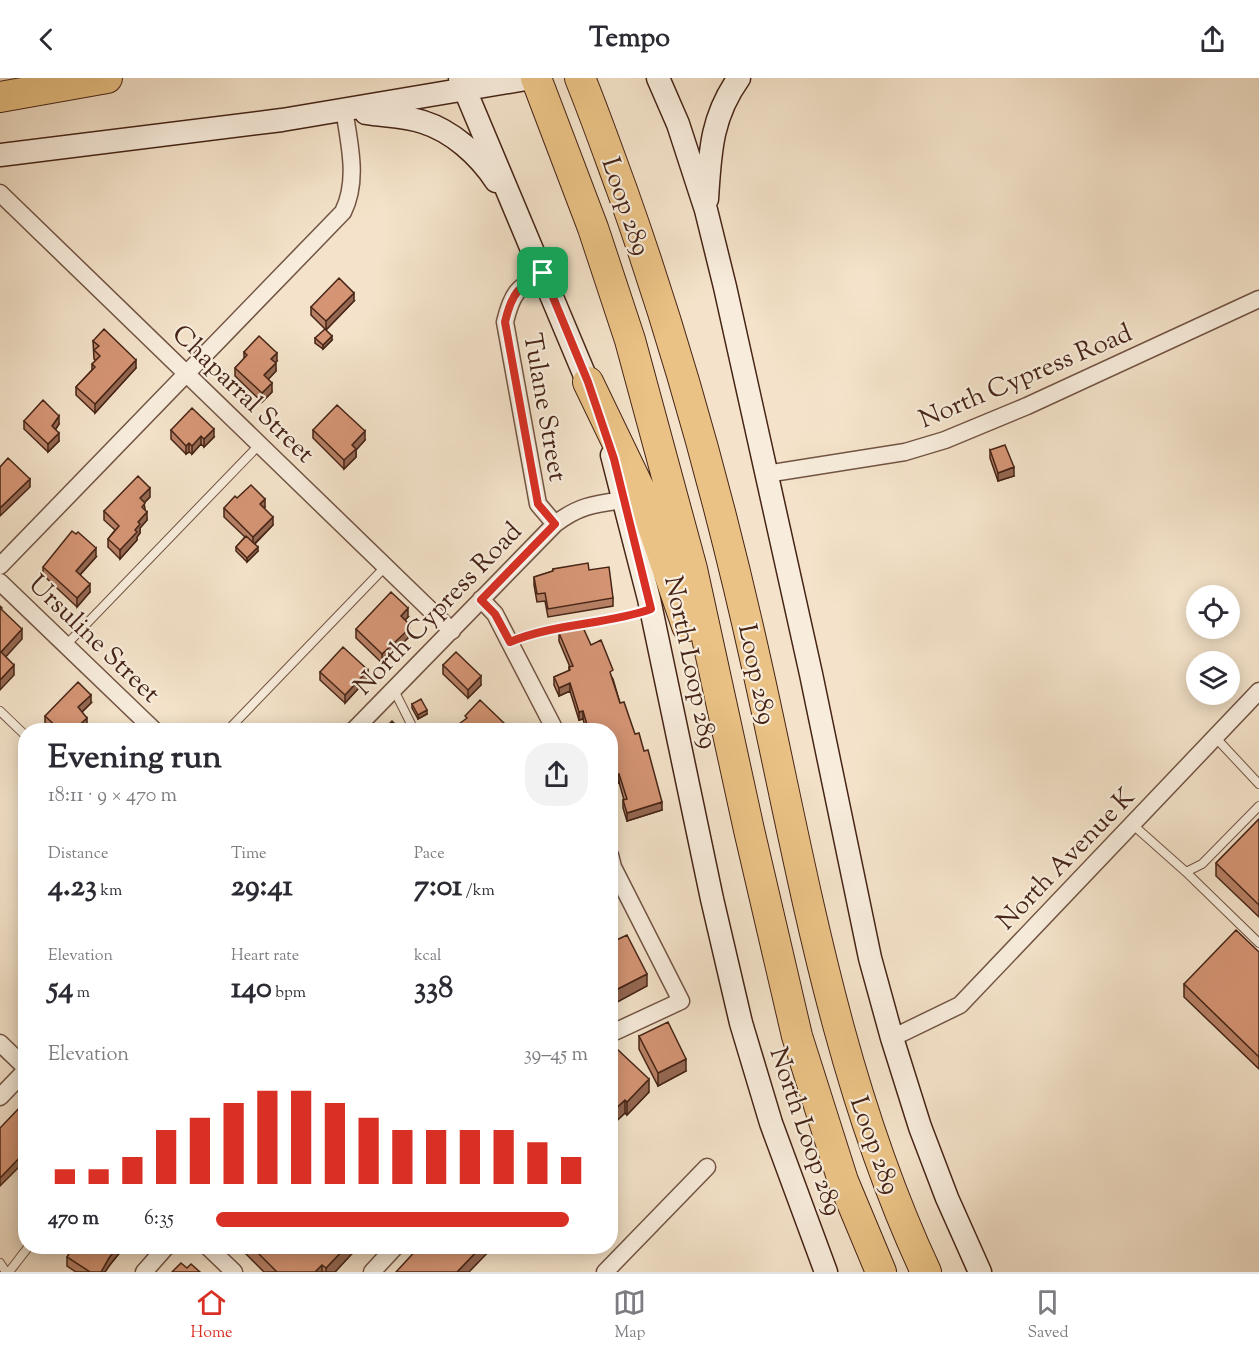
<!DOCTYPE html>
<html lang="en">
<head>
<meta charset="utf-8">
<style>
	:root { --surface:#fff; --page:#f2f2f3; --text:#2b2b33; --muted:#7c7c81; --line:#e1e1e2; --accent:#d93025 }
	body { margin:0; font-family:"Sorts Mill Goudy",serif; background:var(--page); color:var(--text); height:100vh; display:flex; flex-direction:column; font-size:22px; white-space:nowrap }
	* { box-sizing:border-box; margin:0 }
	p { font-size:20px; color:var(--muted) }
	.icon { flex:none; width:33px; height:33px; fill:none; stroke:currentColor; stroke-width:2; stroke-linecap:round; stroke-linejoin:round }
	.map { position:relative; flex:1; overflow:hidden }
	.details { position:absolute; left:18px; top:645px; width:600px; height:531px; display:flex; flex-direction:column; background:var(--surface); border-radius:24px; box-shadow:0 3px 15px #0003 }
	.details>* { flex:none }
	.buttons { position:absolute; left:1186px; top:507px; display:grid; gap:12px }
	.buttons a { display:grid; place-items:center; width:54px; height:54px; border-radius:50%; background:var(--surface); box-shadow:0 3px 15px #0003; font-size:30px }
	.pin { position:absolute; display:grid; place-items:center; width:51px; height:51px; color:#fff; margin:-26px; border-radius:12px; box-shadow:0 3px 9px #0006 }
	.round { display:grid; place-items:center; flex:none; width:63px; height:63px; border-radius:24px; background:var(--page) }
	.overview { display:flex; align-items:center; justify-content:space-between; height:102px; padding:0 30px }
	h1 { font-size:33px; font-weight:700; line-height:45px }
	.metrics { display:grid; grid-template-columns:repeat(3,1fr); gap:9px; height:102px; padding:6px 30px }
	.metrics div { display:grid; align-content:center }
	.metrics b { font-size:30px; font-weight:700 }
	.metrics small { font-size:16px; font-weight:400 }
	.metrics p { font-size:16px }
	.chart { height:168px; padding:12px 30px }
	.chart p { display:flex; justify-content:space-between }
	.chart svg { width:100%; height:108px; margin-top:6px; stroke:var(--accent); stroke-width:6 }
	ul { padding:0 30px; list-style:none; font-size:20px }
	li { display:grid; grid-template-columns:96px 72px 1fr; align-items:center; height:45px }
	li i { height:15px; border-radius:8px; background:var(--accent) }
	header { display:flex; justify-content:space-between; align-items:center; height:78px; padding:0 30px; background:var(--surface); font-size:27px; font-weight:700 }
	.menu { display:flex; justify-content:space-around; align-items:center; height:84px; border-top:2px solid var(--line); background:var(--surface); font-size:16px; color:var(--muted) }
	.menu a { display:grid; justify-items:center; gap:3px }
	.menu .selected { color:var(--accent) }
	.map>svg:first-child { display:block }
	.lines { fill:none; stroke-linecap:round; stroke-linejoin:round }
	.lane-casing { stroke:#725443; stroke-width:10 }
	.street-casing { stroke:#725443; stroke-width:19 }
	.secondary-casing { stroke:#462416; stroke-width:25 }
	.highway-casing { stroke:#462416; stroke-width:32 }
	.lane { stroke:#f8eddd; stroke-width:8 }
	.street { stroke:#f8eddd; stroke-width:16 }
	.secondary { stroke:#f8eddd; stroke-width:22 }
	.highway { stroke:#eac285; stroke-width:30 }
	.wall { fill:#b78065; stroke:#462416; stroke-width:1.5 }
	.shaded-wall { fill:#956852; stroke:#462416; stroke-width:1.5 }
	.building { fill:#d59575; stroke:#462416; stroke-width:1.5 }
	.route-casing { stroke:#fff; stroke-width:12 }
	.route { stroke:#d93025; stroke-width:8 }
	.labels { text-anchor:middle; stroke-width:4.5; stroke-linejoin:round; paint-order:stroke }
	.street-label { font-size:26px; fill:#462416; stroke:#f8eddd }
</style>
</head>
<body>
<header><svg class="icon" aria-label="back" viewBox="0 0 24 24"><path d="M15 5l-7 7 7 7"/></svg>Tempo<svg class="icon" aria-label="share" viewBox="0 0 24 24"><path d="M12 15V3M7 8l5-5 5 5M5 13v7h14v-7"/></svg></header>
<div class="map">
<svg width="1259" height="1194" viewBox="0 0 1259 1194">
	<rect width="100%" height="100%" fill="#f4e3ca"/>
	<filter id="stains"><feTurbulence type="fractalNoise" baseFrequency=".00333" numOctaves="4"/><feColorMatrix values="0 0 0 0 .2 0 0 0 0 .09 0 0 0 0 .02 0 0 0 .5 -.17"/></filter>
	<radialGradient id="worn" r=".72"><stop offset=".6" stop-color="#630" stop-opacity="0"/><stop offset="1" stop-color="#630" stop-opacity=".3"/></radialGradient>
	<g class="lines">
		<g class="lane-casing">
			<path id="lane" d="M 509,564 C 554,545 606,547 651,531
				M 66,567 L 260,366
				M 394,612 L 414,652
				M 0,633 L 26,658
				M 228,652 L 386,488
				M 1215,659 L 1259,706
				M 1132,746 L 1186,794 L 1202,786 L 1259,728
				M 1186,794 L 1259,865
				M 0,1185 L 6,1194
				M 9,1194 L 29,1168"/>
		</g>
		<g class="street-casing">
			<path id="street" d="M 0,115 L 452,553
				M 543,195 C 517,210 512,215 505,244 L 538,426 L 555,446
				M 766,396 L 905,374 L 945,362 L 1027,328 L 1259,221
				M 0,488 L 343,134 C 359,102 349,65 344,31
				M 0,504 L 154,652
				M 481,521 L 495,536 L 555,652
				M 354,652 L 555,446 C 580,427 595,426 625,422
				M 610,777 L 613,789 L 681,923 L 610,956
				M 892,960 L 960,927 L 1259,613
				M 0,965 L 26,990
				M 0,1019 L 26,992
				M 207,1168 L 234,1194
				M 144,1194 L 167,1168
				M 372,1194 L 396,1168
				M 605,1194 L 707,1089"/>
		</g>
		<g class="secondary-casing">
			<path id="secondary" d="M 460,0 L 593,317
				M 658,0 L 678,46 L 706,132 L 725,209 L 811,596 L 870,880 L 892,960 L 920,1049 L 947,1120 L 980,1194
				M 366,35 C 384,38 405,38 423,44 C 452,53 479,77 496,103
				M 0,77 L 282,42 L 532,0
				M 707,121 C 710,75 711,39 739,0
				M 612,377 L 649,521 L 712,821 L 741,945 L 771,1045 L 826,1194"/>
		</g>
		<g class="highway-casing">
			<path id="highway" d="M 536,0 L 593,150 L 630,262 L 692,491 L 749,752 L 797,958 L 843,1103 L 881,1194
				M 580,0 C 595,37 608,74 622,112 C 678,269 722,430 758,593 C 803,796 837,1004 926,1194
				M 0,19 L 107,0
				M 588,304 L 641,414 L 687,548"/>
		</g>
		<use href="#lane" class="lane"/>
		<use href="#street" class="street"/>
		<use href="#secondary" class="secondary"/>
		<use href="#highway" class="highway"/>
	</g>
	<path class="wall" d="M 354,223 L 326,252 L 311,237 L 311,229 Z
		M 315,260 L 332,262 L 323,271 L 315,265 Z
		M 93,263 L 136,290 L 95,335 L 76,317 L 76,309 L 92,292 L 92,286 L 96,283 L 94,281 Z
		M 244,274 L 277,283 L 275,285 L 276,293 L 268,301 L 272,314 L 262,324 L 235,298 L 235,290 L 244,281 Z
		M 24,343 L 59,346 L 55,352 L 59,363 L 48,374 L 24,351 Z
		M 171,352 L 214,359 L 204,369 L 201,366 L 192,376 L 189,374 L 186,376 L 171,361 Z
		M 313,352 L 365,362 L 356,372 L 356,379 L 344,391 L 313,360 Z
		M 990,372 L 1014,398 L 998,403 L 990,380 Z
		M 150,419 L 144,425 L 147,442 L 140,450 L 140,455 L 137,459 L 137,462 L 120,481 L 108,469 L 108,461 L 115,452 L 104,442 L 104,433 Z
		M 237,420 L 265,429 L 264,430 L 273,447 L 255,466 L 258,473 L 247,484 L 236,473 L 236,469 L 245,459 L 224,439 L 224,430 Z
		M 96,479 L 80,497 L 90,514 L 77,529 L 43,497 L 43,489 Z
		M 553,491 L 589,492 L 613,520 L 613,528 L 548,539 L 545,523 L 537,524 L 534,507 L 534,499 L 553,493 Z
		M 408,539 L 405,542 L 410,555 L 408,557 L 408,560 L 382,585 L 356,560 L 356,551 Z
		M 559,555 L 591,567 L 613,601 L 620,625 L 662,732 L 627,743 L 623,730 L 623,722 L 624,722 L 619,704 L 612,707 L 610,703 L 610,652 L 586,652 L 583,641 L 579,642 L 570,613 L 559,618 L 554,607 L 554,599 L 569,593 L 569,589 L 570,589 L 559,563 Z
		M 443,587 L 481,607 L 468,620 L 443,596 Z
		M 320,594 L 368,600 L 345,625 L 320,602 Z
		M 91,625 L 82,634 L 87,648 L 82,652 L 51,652 L 45,647 L 45,638 Z
		M 412,626 L 427,636 L 418,641 L 412,630 Z
		M 1259,741 L 1259,839 L 1216,798 L 1216,785 Z
		M 1259,874 L 1259,991 L 1184,919 L 1184,906 Z
		M 639,958 L 686,993 L 658,1008 L 639,971 Z
		M 610,978 L 649,1014 L 627,1037 L 625,1035 L 610,1049 Z
		M 74,1168 L 125,1168 L 109,1188 L 105,1194 L 76,1194 L 67,1188 L 67,1179 Z
		M 238,1168 L 359,1168 L 335,1194 L 264,1194 Z"/>
	<path class="shaded-wall" d="M 354,215 L 354,223 L 326,252 L 326,243 Z
		M 332,258 L 332,262 L 323,271 L 323,267 Z
		M 277,275 L 277,283 L 271,289 L 271,281 Z
		M 136,282 L 136,290 L 95,335 L 95,326 Z
		M 276,285 L 276,293 L 264,306 L 264,297 Z
		M 272,305 L 272,314 L 262,324 L 262,315 Z
		M 59,338 L 59,346 L 52,357 L 52,348 Z
		M 214,351 L 214,359 L 204,369 L 204,361 Z
		M 365,353 L 365,362 L 356,372 L 356,379 L 344,391 L 344,382 L 352,367 Z
		M 59,355 L 59,363 L 48,374 L 48,366 Z
		M 201,358 L 201,366 L 192,376 L 192,368 Z
		M 189,365 L 189,374 L 186,376 L 186,368 Z
		M 1014,389 L 1014,398 L 998,403 L 998,395 Z
		M 30,401 L 30,409 L 0,438 L 0,430 Z
		M 150,410 L 150,419 L 140,429 L 140,420 Z
		M 265,421 L 265,429 L 260,435 L 260,426 Z
		M 147,434 L 147,442 L 140,450 L 140,455 L 137,459 L 137,462 L 120,481 L 120,472 L 135,452 L 138,444 Z
		M 273,439 L 273,447 L 253,467 L 253,459 Z
		M 258,469 L 258,473 L 247,484 L 247,480 Z
		M 96,470 L 96,479 L 76,501 L 76,493 Z
		M 90,506 L 90,514 L 77,529 L 77,520 Z
		M 408,530 L 408,539 L 401,546 L 401,538 Z
		M 410,547 L 410,555 L 408,557 L 408,560 L 382,585 L 382,576 Z
		M 22,551 L 22,561 L 1,584 L 1,574 Z
		M 14,587 L 14,597 L 0,612 L 0,602 Z
		M 368,592 L 368,600 L 345,625 L 345,617 Z
		M 481,598 L 481,607 L 468,620 L 468,612 Z
		M 570,605 L 570,613 L 559,618 L 559,610 Z
		M 91,617 L 91,625 L 78,638 L 78,629 Z
		M 427,632 L 427,636 L 418,641 L 418,637 Z
		M 583,633 L 583,641 L 579,642 L 579,634 Z
		M 87,640 L 87,648 L 82,652 L 74,652 Z
		M 506,647 L 506,652 L 501,652 Z
		M 596,647 L 596,652 L 588,652 L 588,650 Z
		M 619,696 L 619,704 L 612,707 L 612,698 Z
		M 662,724 L 662,732 L 627,743 L 627,735 Z
		M 647,896 L 647,908 L 610,928 L 610,915 Z
		M 686,981 L 686,993 L 658,1008 L 658,995 Z
		M 649,1001 L 649,1014 L 627,1037 L 627,1024 Z
		M 625,1022 L 625,1035 L 610,1049 L 610,1036 Z
		M 26,1073 L 26,1082 L 0,1108 L 0,1100 Z
		M 118,1168 L 125,1168 L 109,1188 L 105,1194 L 101,1194 L 109,1180 Z
		M 347,1168 L 359,1168 L 335,1194 L 326,1194 L 326,1190 Z
		M 482,1168 L 494,1168 L 469,1194 L 457,1194 Z
		M 322,1187 L 322,1194 L 315,1194 Z"/>
	<path class="building" d="M 339,200 L 354,215 L 326,243 L 311,229 Z
		M 104,251 L 136,282 L 95,326 L 76,309 L 95,289 L 92,286 L 100,278 L 94,272 L 99,268 L 93,263 Z
		M 325,251 L 332,258 L 323,267 L 315,260 Z
		M 259,258 L 277,275 L 271,281 L 276,285 L 264,297 L 272,305 L 262,315 L 235,290 L 247,277 L 244,274 Z
		M 43,322 L 59,338 L 52,348 L 59,355 L 48,366 L 24,343 Z
		M 337,327 L 365,353 L 352,367 L 356,371 L 344,382 L 313,352 Z
		M 192,330 L 214,351 L 204,361 L 201,358 L 192,368 L 189,365 L 186,368 L 171,352 Z
		M 1005,367 L 1014,389 L 998,395 L 990,372 Z
		M 8,380 L 30,401 L 0,430 L 0,389 Z
		M 138,398 L 150,410 L 140,420 L 145,425 L 142,429 L 147,434 L 138,444 L 140,446 L 135,452 L 137,454 L 120,472 L 108,461 L 119,448 L 104,433 Z
		M 251,407 L 265,421 L 260,426 L 273,439 L 253,459 L 224,430 L 235,418 L 237,420 Z
		M 72,453 L 76,456 L 78,454 L 96,470 L 76,493 L 90,506 L 77,520 L 43,489 Z
		M 246,458 L 258,469 L 247,480 L 236,469 Z
		M 588,485 L 589,492 L 609,489 L 613,520 L 548,531 L 545,515 L 537,516 L 534,499 L 553,493 L 553,491 Z
		M 391,514 L 408,530 L 401,538 L 410,547 L 406,550 L 408,552 L 382,576 L 356,551 Z
		M 0,528 L 2,530 L 1,531 L 22,551 L 1,574 L 14,587 L 0,602 Z
		M 581,545 L 591,567 L 601,562 L 613,592 L 610,594 L 620,625 L 624,624 L 635,656 L 639,655 L 644,673 L 648,672 L 662,724 L 627,735 L 623,722 L 627,721 L 619,696 L 612,698 L 610,695 L 610,652 L 598,652 L 596,647 L 588,650 L 583,633 L 579,634 L 570,605 L 559,610 L 554,599 L 570,592 L 569,589 L 573,588 L 559,555 Z
		M 343,569 L 368,592 L 345,617 L 320,594 Z
		M 456,574 L 481,598 L 468,612 L 443,587 Z
		M 78,604 L 91,617 L 78,629 L 87,640 L 74,652 L 60,652 L 45,638 Z
		M 421,621 L 427,632 L 418,637 L 412,626 Z
		M 480,622 L 506,647 L 501,652 L 459,652 L 455,649 L 467,640 L 465,638 Z
		M 392,643 L 401,652 L 383,652 Z
		M 119,647 L 125,652 L 113,652 Z
		M 107,648 L 112,652 L 102,652 Z
		M 1259,741 L 1259,827 L 1216,785 Z
		M 1236,852 L 1259,874 L 1259,979 L 1184,906 Z
		M 627,857 L 647,896 L 610,915 L 610,865 Z
		M 668,944 L 686,981 L 658,995 L 639,958 Z
		M 617,971 L 649,1001 L 627,1024 L 625,1022 L 610,1036 L 610,978 Z
		M 23,1026 L 26,1028 L 26,1073 L 0,1100 L 0,1050 Z
		M 74,1168 L 118,1168 L 109,1180 L 101,1194 L 90,1194 L 67,1179 Z
		M 251,1168 L 347,1168 L 326,1190 L 322,1187 L 315,1194 L 277,1194 Z
		M 420,1168 L 482,1168 L 457,1194 L 396,1194 Z
		M 181,1185 L 187,1190 L 191,1186 L 200,1194 L 172,1194 Z"/>
	<g class="lines">
		<g class="route-casing">
			<path id="route" d="M 543,195 L 588,304 L 614,381 L 651,531 C 606,547 555,545 510,564 L 495,536 L 481,522 L 555,446 L 538,426 L 505,244 C 512,215 517,210 543,195 Z"/>
		</g>
		<use href="#route" class="route"/>
	</g>
	<g class="labels">
		<g class="street-label">
			<text transform="translate(627 128) rotate(71)" y="9">Loop 289</text>
			<text transform="translate(1025 297) rotate(-23)" y="9">North Cypress Road</text>
			<text transform="translate(244 315) rotate(44)" y="9">Chaparral Street</text>
			<text transform="translate(546 329) rotate(80)" y="9">Tulane Street</text>
			<text transform="translate(437 530) rotate(-46)" y="9">North Cypress Road</text>
			<text transform="translate(95 560) rotate(44)" y="9">Ursuline Street</text>
			<text transform="translate(692 584) rotate(78)" y="9">North Loop 289</text>
			<text transform="translate(758 596) rotate(78)" y="9">Loop 289</text>
			<text transform="translate(1065 780) rotate(-46)" y="9">North Avenue K</text>
			<text transform="translate(807 1053) rotate(71)" y="9">North Loop 289</text>
			<text transform="translate(876 1067) rotate(70)" y="9">Loop 289</text>
		</g>
	</g>
	<rect width="100%" height="100%" filter="url(#stains)"/>
	<rect width="100%" height="100%" fill="url(#worn)"/>
</svg>
<div class="buttons">
<a><svg class="icon" aria-label="locate" viewBox="0 0 24 24"><circle cx="12" cy="12" r="6"/><path d="M12 2v4M12 18v4M2 12h4M18 12h4"/></svg></a>
<a><svg class="icon" aria-label="layers" viewBox="0 0 24 24"><path d="M12 4l9 5-9 5-9-5zM3 14l9 5 9-5"/></svg></a>
</div>
<div class="pin" style="left:543px;top:195px;background:#1e9e55"><svg class="icon" aria-label="arrive" viewBox="0 0 24 24"><path d="M6 21V4h12l-3 4 3 4H6"/></svg></div>
<section class="details">
<div class="overview"><div><h1>Evening run</h1><p>18:11 · 9 × 470 m</p></div><a class="round"><svg class="icon" aria-label="share" viewBox="0 0 24 24"><path d="M12 15V3M7 8l5-5 5 5M5 13v7h14v-7"/></svg></a></div>
<div class="metrics">
<div><p>Distance</p><b>4.23<small> km</small></b></div>
<div><p>Time</p><b>29:41</b></div>
<div><p>Pace</p><b>7:01<small> /km</small></b></div>
</div>
<div class="metrics">
<div><p>Elevation</p><b>54<small> m</small></b></div>
<div><p>Heart rate</p><b>140<small> bpm</small></b></div>
<div><p>kcal</p><b>338</b></div>
</div>
<div class="chart"><p><span>Elevation</span>39–45 m</p>
<svg viewBox="0 0 160 44" preserveAspectRatio="none"><path d="M5 44V38M15 44V38M25 44V33M35 44V22M45 44V17M55 44V11M65 44V6M75 44V6M85 44V11M95 44V17M105 44V22M115 44V22M125 44V22M135 44V22M145 44V27M155 44V33"/></svg>
</div>
<ul>
<li><b>470 m</b>6:35<i style="width:95%"></i></li>
</ul>
</section>
</div>
<nav class="menu">
<a class="selected"><svg class="icon" aria-label="home" viewBox="0 0 24 24"><path d="M3 11l9-7 9 7M6 9v11h12V9"/></svg>Home</a>
<a><svg class="icon" aria-label="map" viewBox="0 0 24 24"><path d="M3 6l6-2 6 2 6-2v14l-6 2-6-2-6 2zM9 4v14M15 6v14"/></svg>Map</a>
<a><svg class="icon" aria-label="saved" viewBox="0 0 24 24"><path d="M7 4h10v16l-5-4-5 4z"/></svg>Saved</a>
</nav>
</body>
</html>
